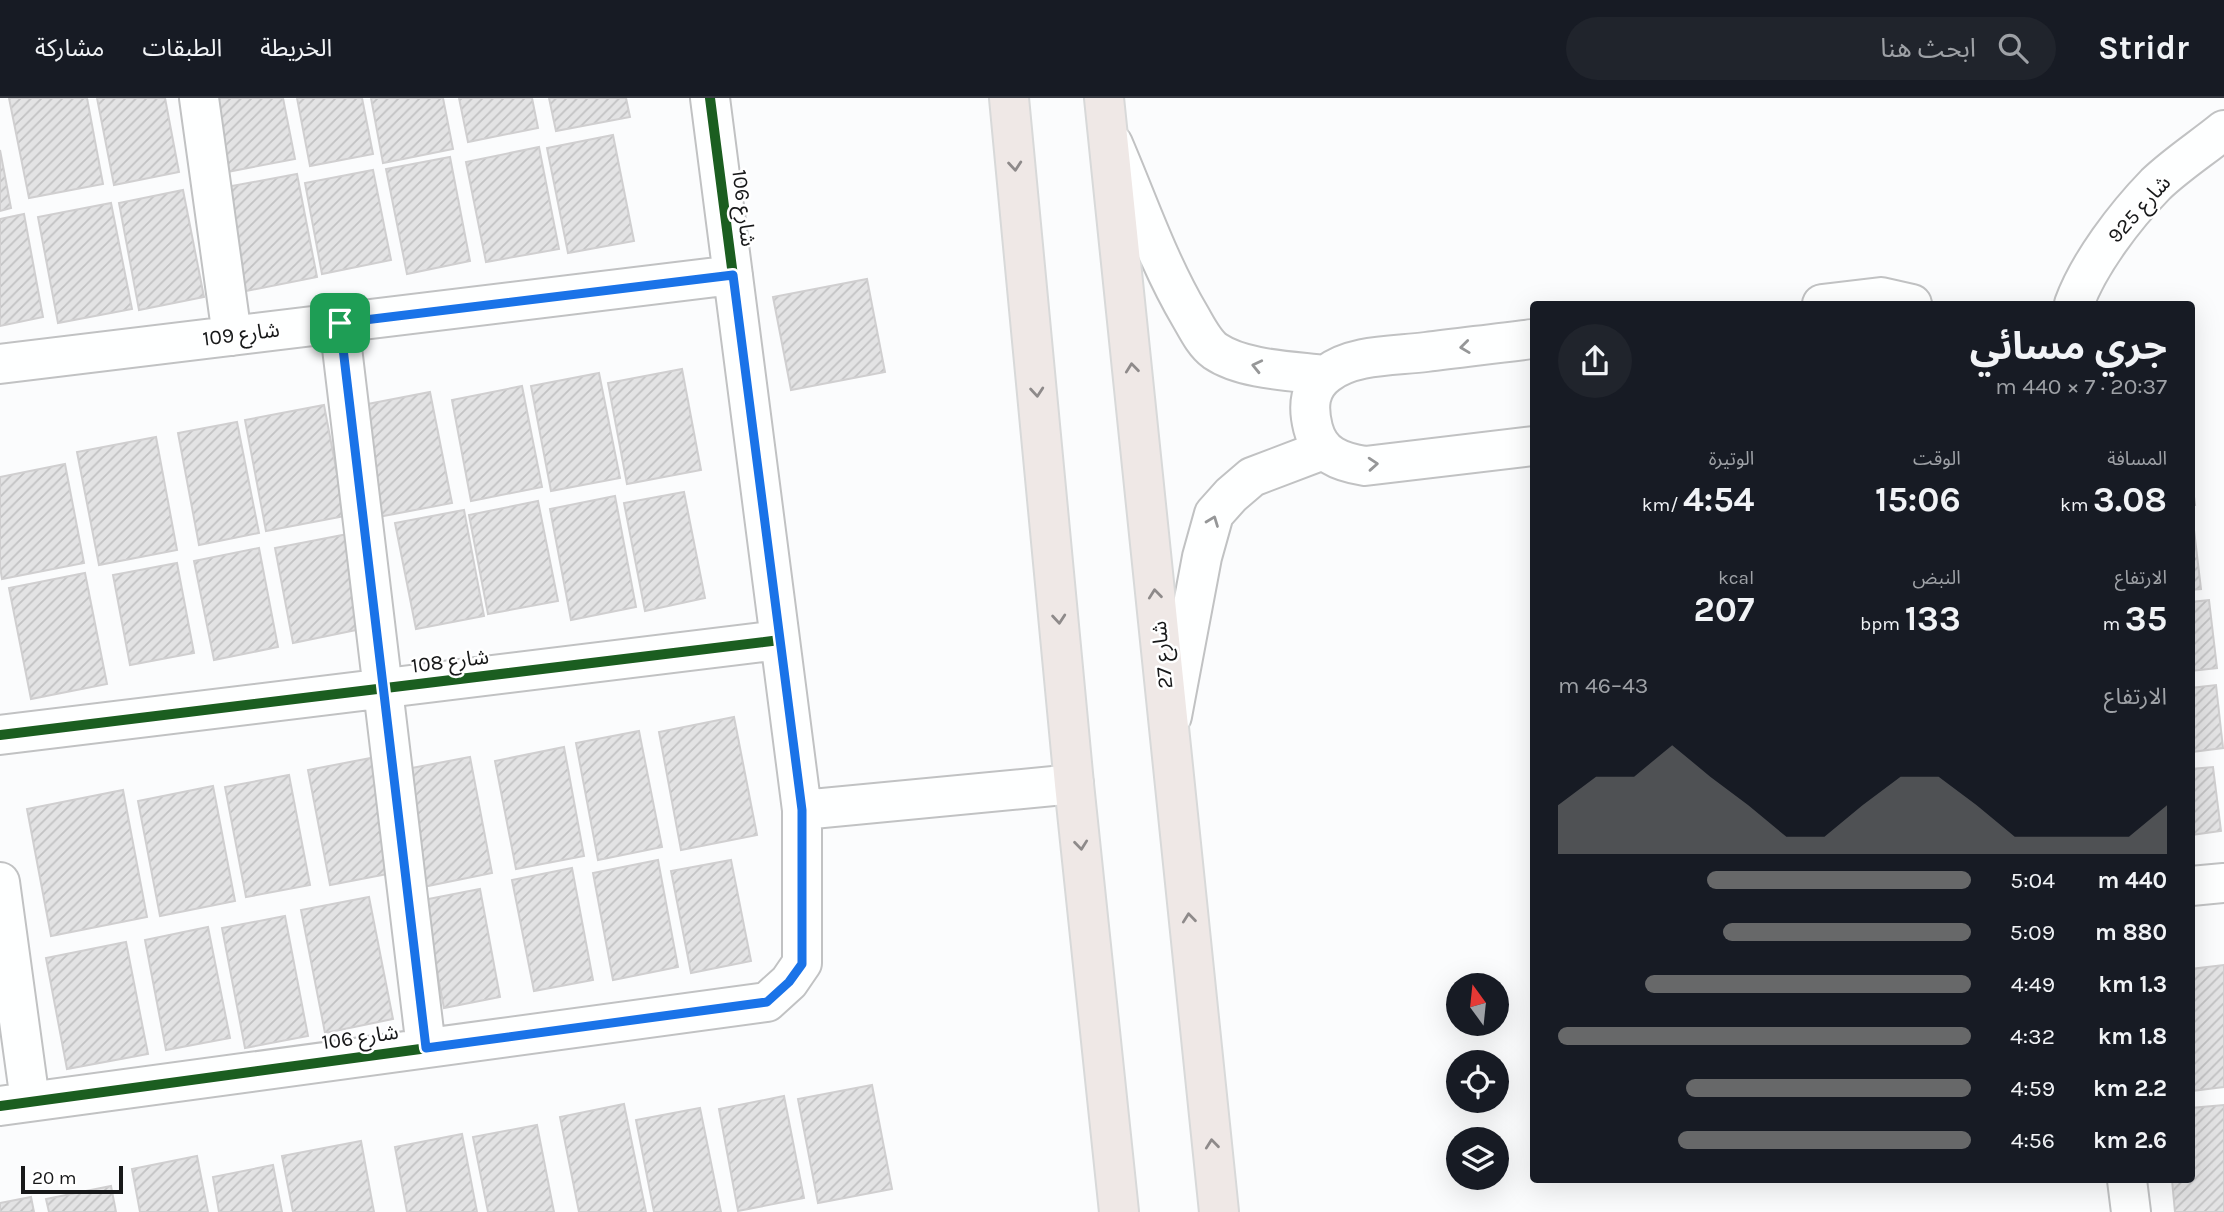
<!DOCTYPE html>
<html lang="ar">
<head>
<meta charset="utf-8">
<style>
	:root { --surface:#171b24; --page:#20242c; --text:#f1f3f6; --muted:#9ea1a6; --line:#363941; --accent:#676869 }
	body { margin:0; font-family:Karla,"Noto Sans Arabic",sans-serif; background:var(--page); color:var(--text); direction:rtl; height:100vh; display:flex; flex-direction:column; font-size:26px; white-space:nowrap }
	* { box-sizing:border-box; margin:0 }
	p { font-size:23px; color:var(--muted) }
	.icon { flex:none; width:38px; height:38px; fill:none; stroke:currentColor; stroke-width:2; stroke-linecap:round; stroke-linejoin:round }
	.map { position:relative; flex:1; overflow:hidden; direction:ltr }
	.drawer { position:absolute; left:1530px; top:203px; width:665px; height:882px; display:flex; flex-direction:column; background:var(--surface); border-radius:7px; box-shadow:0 7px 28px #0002; direction:rtl }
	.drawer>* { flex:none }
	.needle { width:46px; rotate:345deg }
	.buttons { position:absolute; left:1446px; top:875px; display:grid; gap:14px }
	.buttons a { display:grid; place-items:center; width:63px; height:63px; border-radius:50%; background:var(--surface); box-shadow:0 7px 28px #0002; font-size:35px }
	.scale { position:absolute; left:21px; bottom:18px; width:102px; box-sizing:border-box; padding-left:7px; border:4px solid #171819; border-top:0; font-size:19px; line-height:24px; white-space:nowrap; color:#171819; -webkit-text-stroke:5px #fff; paint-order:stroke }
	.pin { position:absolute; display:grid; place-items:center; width:60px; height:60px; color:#fff; margin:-30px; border-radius:14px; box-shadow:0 4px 10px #0006 }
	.round { display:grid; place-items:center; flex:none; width:74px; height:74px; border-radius:37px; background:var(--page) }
	.headline { display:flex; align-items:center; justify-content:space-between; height:119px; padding:0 28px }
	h1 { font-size:38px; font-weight:700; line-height:52px }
	.figures { display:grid; grid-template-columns:repeat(3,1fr); gap:10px; height:119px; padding:7px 28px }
	.figures div { display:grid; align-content:center }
	.figures b { font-size:35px; font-weight:700 }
	.figures small { font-size:19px; font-weight:400 }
	.figures p { font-size:19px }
	.chart { height:196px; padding:14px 28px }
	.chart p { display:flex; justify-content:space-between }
	.chart svg { width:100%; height:126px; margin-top:7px; fill:var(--accent); opacity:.7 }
	ul { padding:0 28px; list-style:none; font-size:23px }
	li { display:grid; grid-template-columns:112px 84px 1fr; align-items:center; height:52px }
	li i { height:18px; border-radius:9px; background:var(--accent) }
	header { display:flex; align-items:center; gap:42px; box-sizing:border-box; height:98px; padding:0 35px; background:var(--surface); border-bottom:2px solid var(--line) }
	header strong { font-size:33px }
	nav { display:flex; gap:38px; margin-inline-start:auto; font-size:24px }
	.search { width:490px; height:63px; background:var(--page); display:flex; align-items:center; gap:18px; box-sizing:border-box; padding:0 24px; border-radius:38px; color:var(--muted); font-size:26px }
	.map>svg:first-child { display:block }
	.building { fill:url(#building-hatch); stroke:#d0cfd0; stroke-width:2 }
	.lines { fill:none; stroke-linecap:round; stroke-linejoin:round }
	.minor-casing { stroke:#c1c2c3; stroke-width:42 }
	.major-casing { stroke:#d8d9d9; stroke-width:42 }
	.minor { stroke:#feffff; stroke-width:38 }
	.major { stroke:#efe8e6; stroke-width:38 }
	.cycleway-casing { stroke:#fff; stroke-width:15 }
	.cycleway { stroke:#1b5e20; stroke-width:10 }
	.oneway { stroke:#8e8a8a }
	.oneway2 { stroke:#969798 }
	.route-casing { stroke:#fff; stroke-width:14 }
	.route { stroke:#1a73e8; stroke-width:9 }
	.labels { text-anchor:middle; stroke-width:5; stroke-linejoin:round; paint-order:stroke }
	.street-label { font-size:21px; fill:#171819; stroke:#fff }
</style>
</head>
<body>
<header>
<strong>Stridr</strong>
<div class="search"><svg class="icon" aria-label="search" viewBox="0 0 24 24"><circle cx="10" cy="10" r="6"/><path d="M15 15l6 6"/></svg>ابحث هنا</div>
<nav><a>الخريطة</a><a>الطبقات</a><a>مشاركة</a></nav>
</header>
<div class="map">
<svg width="2224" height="1114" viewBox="0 0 2224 1114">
	<defs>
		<pattern id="building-hatch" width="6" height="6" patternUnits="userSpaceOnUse" patternTransform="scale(1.75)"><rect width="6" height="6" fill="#e3e3e4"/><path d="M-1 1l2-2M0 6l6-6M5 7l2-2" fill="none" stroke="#c2c2c3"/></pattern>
	</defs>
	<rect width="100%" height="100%" fill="#fbfcfd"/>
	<path class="building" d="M 9,0 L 87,0 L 103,86 L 29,100 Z
		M 97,0 L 165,0 L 179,74 L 114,87 Z
		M 213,0 L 283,0 L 295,61 L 227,74 Z
		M 297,0 L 362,0 L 373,56 L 310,68 Z
		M 371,0 L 443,0 L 453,51 L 383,65 Z
		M 459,0 L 532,0 L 538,30 L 468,44 Z
		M 549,0 L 626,0 L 630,19 L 556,33 Z
		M 613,37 L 634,143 L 568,155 L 547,50 Z
		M 539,49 L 559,151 L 486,164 L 466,64 Z
		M 0,52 L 11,110 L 0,113 Z
		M 450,59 L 470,163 L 407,176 L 386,71 Z
		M 373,72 L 391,162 L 322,176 L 305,85 Z
		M 297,76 L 317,179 L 241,194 L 221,90 Z
		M 183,92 L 204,199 L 139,212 L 119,105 Z
		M 111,105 L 132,211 L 58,225 L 38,119 Z
		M 24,116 L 43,219 L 0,228 L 0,121 Z
		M 867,181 L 885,274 L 791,292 L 773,199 Z
		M 682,271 L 701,372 L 627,386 L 608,285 Z
		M 599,275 L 620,380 L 551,393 L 531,288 Z
		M 522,288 L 542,389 L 471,403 L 452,302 Z
		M 430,294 L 452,405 L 378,419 L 357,308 Z
		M 324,307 L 345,418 L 266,433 L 245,322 Z
		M 237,324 L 259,435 L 199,447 L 178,335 Z
		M 156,339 L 177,452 L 99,467 L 77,354 Z
		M 65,366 L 84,465 L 2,481 L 0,469 L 0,379 Z
		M 2191,373 L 2195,407 L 2191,407 Z
		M 684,394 L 705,500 L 645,513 L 624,405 Z
		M 615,398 L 636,509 L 571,522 L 550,411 Z
		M 538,403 L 558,503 L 488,516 L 469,417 Z
		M 464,412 L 484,518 L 416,531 L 395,425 Z
		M 2192,415 L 2201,491 L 2191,492 L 2191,416 Z
		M 353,435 L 371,529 L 293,545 L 275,450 Z
		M 259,450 L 278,549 L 214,562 L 194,463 Z
		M 177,465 L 194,555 L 130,567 L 113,477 Z
		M 85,475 L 107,586 L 31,601 L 9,490 Z
		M 2209,502 L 2217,570 L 2191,573 L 2191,504 Z
		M 2216,587 L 2223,650 L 2191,654 L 2191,590 Z
		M 734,619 L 757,737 L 681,752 L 659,634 Z
		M 639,633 L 662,749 L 598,762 L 576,645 Z
		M 564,649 L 584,758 L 516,771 L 495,663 Z
		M 376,659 L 398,774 L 330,787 L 308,672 Z
		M 470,659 L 492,775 L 423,789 L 401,672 Z
		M 2213,669 L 2221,733 L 2191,737 L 2191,671 Z
		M 289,677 L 310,787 L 246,799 L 225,689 Z
		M 213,688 L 235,803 L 160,818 L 138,703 Z
		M 123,692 L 147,819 L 51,838 L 27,711 Z
		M 658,762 L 678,869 L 613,882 L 593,775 Z
		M 731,762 L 751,863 L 691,875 L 671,773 Z
		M 572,770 L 593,882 L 534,893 L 512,782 Z
		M 480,791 L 500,899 L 444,910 L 423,802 Z
		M 369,799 L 393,921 L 325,935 L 301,812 Z
		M 285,818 L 308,938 L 245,950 L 222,830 Z
		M 208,829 L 230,940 L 166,952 L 145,842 Z
		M 126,844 L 148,956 L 67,971 L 46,860 Z
		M 2224,867 L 2224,989 L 2191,993 L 2191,871 Z
		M 872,987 L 892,1091 L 818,1105 L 798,1001 Z
		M 784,998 L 804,1100 L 738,1113 L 719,1011 Z
		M 624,1006 L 646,1114 L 579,1114 L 560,1019 Z
		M 2224,1007 L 2224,1114 L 2175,1114 L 2172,1082 L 2191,1082 L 2191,1010 Z
		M 700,1010 L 721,1114 L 654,1114 L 636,1022 Z
		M 537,1027 L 554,1114 L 488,1114 L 473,1039 Z
		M 462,1036 L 477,1114 L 407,1114 L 395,1049 Z
		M 361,1043 L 374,1114 L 293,1114 L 282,1058 Z
		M 197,1058 L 208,1114 L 140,1114 L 132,1071 Z
		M 273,1067 L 282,1114 L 219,1114 L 213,1079 Z
		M 111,1088 L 116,1114 L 49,1114 L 46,1101 Z
		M 31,1099 L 34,1114 L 0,1114 L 0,1105 Z"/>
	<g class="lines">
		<g class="minor-casing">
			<path id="minor" d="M 199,0 L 232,238
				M 1113,46 C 1138,104 1158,164 1190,218 C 1197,230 1204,245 1215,253 C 1243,272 1292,273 1325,277
				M 1822,206 L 1881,199 L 1912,206
				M 2074,206 C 2089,165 2125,118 2156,86 C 2177,66 2202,50 2224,32
				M 339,225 L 426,950
				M 1533,241 C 1497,245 1461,250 1426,254 C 1394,258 1353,256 1327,276 C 1308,290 1308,310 1313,330 C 1320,357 1340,364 1365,368 L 1533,348
				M 0,266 L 733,177
				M 1172,618 L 1202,459 L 1214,416 L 1231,397 L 1252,379 L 1323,352
				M 0,637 L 780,542
				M 802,712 L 1074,686
				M 0,784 L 30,1003
				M 2191,788 L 2224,785
				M 0,1008 L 767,904 L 789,884 L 802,865 L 802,712 L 710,0
				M 2127,1082 L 2131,1114"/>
		</g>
		<g class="major-casing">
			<path id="major" d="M 1009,0 L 1074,686 L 1119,1114
				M 1104,0 L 1219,1114"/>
		</g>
		<use href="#minor" class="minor"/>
		<use href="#major" class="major"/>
		<g class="cycleway-casing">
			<path id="cycleway" d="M 0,637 L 780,542
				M 0,1008 L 767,904 L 789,884 L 802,865 L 802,712 L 710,0"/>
		</g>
		<use href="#cycleway" class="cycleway"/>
	</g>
	<defs><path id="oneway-chevron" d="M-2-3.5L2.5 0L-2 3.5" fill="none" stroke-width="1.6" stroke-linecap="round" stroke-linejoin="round" transform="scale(1.75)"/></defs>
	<g class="oneway">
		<use href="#oneway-chevron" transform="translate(1015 68) rotate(85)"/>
		<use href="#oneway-chevron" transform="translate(1132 270) rotate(-96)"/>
		<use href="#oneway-chevron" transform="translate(1037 294) rotate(85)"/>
		<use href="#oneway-chevron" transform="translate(1155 496) rotate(-96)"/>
		<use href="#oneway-chevron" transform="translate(1059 521) rotate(85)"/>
		<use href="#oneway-chevron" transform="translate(1081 747) rotate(84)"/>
		<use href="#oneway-chevron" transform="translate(1189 820) rotate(-96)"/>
		<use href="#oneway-chevron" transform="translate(1212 1046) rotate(-96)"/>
	</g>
	<g class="oneway2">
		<use href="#oneway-chevron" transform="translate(1465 249) rotate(173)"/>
		<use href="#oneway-chevron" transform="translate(1257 268) rotate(-167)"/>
		<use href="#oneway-chevron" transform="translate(1373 366) rotate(-4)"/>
		<use href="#oneway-chevron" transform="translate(1213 423) rotate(-69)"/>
	</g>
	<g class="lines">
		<g class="route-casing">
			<path id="route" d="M 733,177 L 802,712 L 802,866 L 789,884 L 767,904 L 426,950 L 340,225 Z"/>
		</g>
		<use href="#route" class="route"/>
	</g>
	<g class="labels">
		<g class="street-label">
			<text transform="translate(744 110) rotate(83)" y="7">شارع 106</text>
			<text transform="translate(2139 111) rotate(-48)" y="7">شارع 925</text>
			<text transform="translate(241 236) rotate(-7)" y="7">شارع 109</text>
			<text transform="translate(1162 557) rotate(-96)" y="7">شارع 27</text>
			<text transform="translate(450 563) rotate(-7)" y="7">شارع 108</text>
			<text transform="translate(360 939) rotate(-8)" y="7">شارع 106</text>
		</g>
	</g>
</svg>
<div class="buttons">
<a><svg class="needle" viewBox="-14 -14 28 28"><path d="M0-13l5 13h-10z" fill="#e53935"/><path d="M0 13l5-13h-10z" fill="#9ea1a6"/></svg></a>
<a><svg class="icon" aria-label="locate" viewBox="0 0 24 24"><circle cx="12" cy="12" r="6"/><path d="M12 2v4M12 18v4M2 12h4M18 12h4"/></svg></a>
<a><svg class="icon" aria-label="layers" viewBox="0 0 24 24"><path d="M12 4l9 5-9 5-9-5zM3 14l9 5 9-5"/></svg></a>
</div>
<div class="scale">20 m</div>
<div class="pin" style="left:340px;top:225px;background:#1e9e55"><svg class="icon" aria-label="arrive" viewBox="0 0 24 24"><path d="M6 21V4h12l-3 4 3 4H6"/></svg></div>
<section class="drawer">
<div class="headline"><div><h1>جري مسائي</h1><p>20:37 · 7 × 440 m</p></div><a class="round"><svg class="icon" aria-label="share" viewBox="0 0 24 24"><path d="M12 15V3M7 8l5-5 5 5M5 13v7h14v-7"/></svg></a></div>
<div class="figures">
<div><p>المسافة</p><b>3.08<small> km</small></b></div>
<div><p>الوقت</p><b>15:06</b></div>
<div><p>الوتيرة</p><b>4:54<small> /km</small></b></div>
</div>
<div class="figures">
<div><p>الارتفاع</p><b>35<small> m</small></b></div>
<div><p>النبض</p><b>133<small> bpm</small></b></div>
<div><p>kcal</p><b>207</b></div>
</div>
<div class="chart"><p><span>الارتفاع</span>43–46 m</p>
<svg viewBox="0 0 160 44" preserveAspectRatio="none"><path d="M0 44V27L10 17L20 17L30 6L40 17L50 27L60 38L70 38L80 27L90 17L100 17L110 27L120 38L130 38L140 38L150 38L160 27V44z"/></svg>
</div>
<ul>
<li><b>440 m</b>5:04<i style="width:64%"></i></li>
<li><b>880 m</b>5:09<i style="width:60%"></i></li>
<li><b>1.3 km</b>4:49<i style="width:79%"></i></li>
<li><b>1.8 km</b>4:32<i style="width:100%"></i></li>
<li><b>2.2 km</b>4:59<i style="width:69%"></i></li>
<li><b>2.6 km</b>4:56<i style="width:71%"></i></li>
</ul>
</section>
</div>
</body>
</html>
